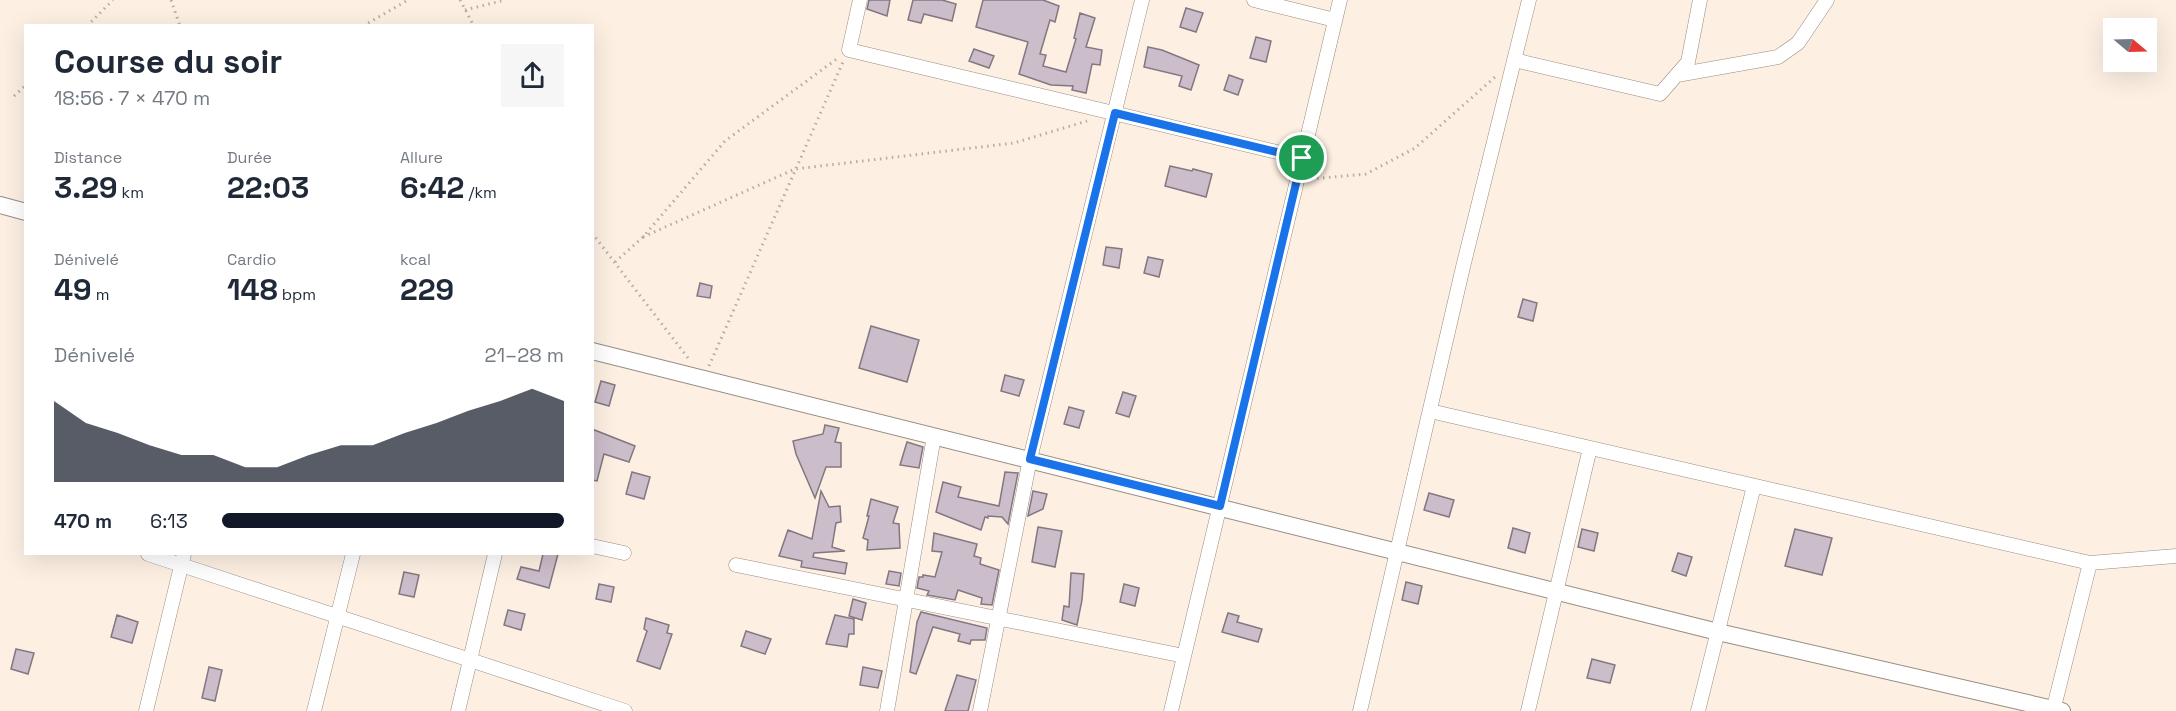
<!DOCTYPE html>
<html lang="fr">
<head>
<meta charset="utf-8">
<style>
	:root { --surface:#fff; --page:#f6f6f7; --text:#1f2937; --muted:#747a83; --accent:#111827 }
	body { margin:0; font-family:"Space Grotesk",sans-serif; background:var(--page); color:var(--text); height:100vh; display:flex; flex-direction:column; font-size:22px; white-space:nowrap }
	* { box-sizing:border-box; margin:0 }
	p { font-size:20px; color:var(--muted) }
	.icon { flex:none; width:33px; height:33px; fill:none; stroke:currentColor; stroke-width:2; stroke-linecap:round; stroke-linejoin:round }
	.map { position:relative; flex:1; overflow:hidden }
	.panel { position:absolute; left:24px; top:24px; width:570px; height:531px; display:flex; flex-direction:column; background:var(--surface); border-radius:0px; box-shadow:0 6px 24px #0002 }
	.panel>* { flex:none }
	.needle { width:39px; rotate:109deg }
	.fabs { position:absolute; left:2103px; top:18px; display:grid; gap:12px }
	.fabs a { display:grid; place-items:center; width:54px; height:54px; border-radius:0px; background:var(--surface); box-shadow:0 6px 24px #0002; font-size:30px }
	.pin { position:absolute; display:grid; place-items:center; width:51px; height:51px; color:#fff; margin:-26px; border:3px solid #fff; border-radius:50%; box-shadow:0 2px 6px #0007 }
	.round { display:grid; place-items:center; flex:none; width:63px; height:63px; border-radius:0px; background:var(--page) }
	.head { display:flex; align-items:center; justify-content:space-between; height:102px; padding:0 30px }
	h1 { font-size:33px; font-weight:800; line-height:45px }
	.figures { display:grid; grid-template-columns:repeat(3,1fr); gap:9px; height:102px; padding:6px 30px }
	.figures div { display:grid; align-content:center }
	.figures b { font-size:30px; font-weight:800 }
	.figures small { font-size:16px; font-weight:400 }
	.figures p { font-size:16px }
	.chart { height:168px; padding:12px 30px }
	.chart p { display:flex; justify-content:space-between }
	.chart svg { width:100%; height:108px; margin-top:6px; fill:var(--accent); opacity:.7 }
	ul { padding:0 30px; list-style:none; font-size:20px }
	li { display:grid; grid-template-columns:96px 72px 1fr; align-items:center; height:45px }
	li i { height:15px; border-radius:8px; background:var(--accent) }
	.map>svg:first-child { display:block }
	.building { fill:#cbbdc9; stroke:#837782; stroke-width:1.5 }
	.lines { fill:none; stroke-linecap:round; stroke-linejoin:round }
	.minor-casing { stroke:#988c80; stroke-width:15 }
	.tertiary-casing { stroke:#988c80; stroke-width:18 }
	.path { stroke:#b7aca2; stroke-width:3; stroke-dasharray:1.5 4.5; stroke-linecap:butt }
	.minor { stroke:#fff; stroke-width:14 }
	.tertiary { stroke:#fff; stroke-width:16 }
	.route-casing { stroke:#fff; stroke-width:12 }
	.route { stroke:#1a73e8; stroke-width:8 }
</style>
</head>
<body>
<div class="map">
<svg width="2176" height="711" viewBox="0 0 2176 711">
	<rect width="100%" height="100%" fill="#fdf0e3"/>
	<path class="building" d="M 869,0 L 890,0 L 887,16 L 867,9 Z
		M 913,0 L 942,0 L 956,4 L 952,21 L 924,14 L 921,23 L 908,20 Z
		M 983,0 L 1043,0 L 1059,6 L 1055,22 L 1050,20 L 1040,54 L 1046,55 L 1043,66 L 1066,72 L 1076,39 L 1074,38 L 1080,13 L 1095,18 L 1086,47 L 1102,50 L 1100,65 L 1092,64 L 1086,93 L 1072,90 L 1073,86 L 1051,85 L 1019,74 L 1028,42 L 976,27 Z
		M 1186,8 L 1203,13 L 1196,32 L 1180,27 Z
		M 1256,37 L 1271,41 L 1266,62 L 1250,58 Z
		M 1148,47 L 1162,50 L 1199,65 L 1191,90 L 1179,86 L 1182,76 L 1144,67 Z
		M 974,49 L 994,56 L 989,68 L 969,61 Z
		M 1229,75 L 1243,80 L 1238,95 L 1224,90 Z
		M 1170,166 L 1192,171 L 1193,169 L 1212,174 L 1206,197 L 1165,186 Z
		M 1106,247 L 1122,249 L 1119,268 L 1103,265 Z
		M 1148,257 L 1163,260 L 1159,277 L 1144,273 Z
		M 700,283 L 712,286 L 710,298 L 697,296 Z
		M 1523,299 L 1537,303 L 1533,321 L 1518,317 Z
		M 871,326 L 919,340 L 907,382 L 859,368 Z
		M 1005,375 L 1024,380 L 1019,396 L 1001,391 Z
		M 601,381 L 615,385 L 609,406 L 595,402 Z
		M 1123,392 L 1136,396 L 1129,417 L 1116,413 Z
		M 1069,407 L 1084,411 L 1079,428 L 1064,424 Z
		M 825,425 L 839,428 L 835,442 L 841,443 L 841,467 L 826,467 L 815,498 L 796,454 L 793,441 L 823,434 Z
		M 592,429 L 635,446 L 629,462 L 604,454 L 597,481 L 592,480 Z
		M 907,442 L 923,447 L 919,468 L 900,465 Z
		M 632,472 L 650,477 L 644,499 L 626,494 Z
		M 1005,472 L 1018,473 L 1008,524 L 1002,517 L 988,516 L 988,518 L 985,517 L 981,530 L 936,512 L 943,482 L 961,487 L 958,497 L 999,506 Z
		M 821,491 L 829,507 L 840,506 L 841,522 L 836,523 L 832,547 L 845,551 L 814,553 L 813,557 L 847,563 L 845,574 L 801,567 L 802,561 L 779,556 L 788,530 L 812,539 Z
		M 1033,491 L 1047,494 L 1043,509 L 1028,516 Z
		M 1429,493 L 1454,500 L 1449,517 L 1424,510 Z
		M 871,499 L 898,507 L 893,523 L 899,524 L 900,548 L 867,550 L 868,540 L 863,538 L 869,516 L 867,516 Z
		M 1038,527 L 1062,531 L 1055,567 L 1032,562 Z
		M 1513,528 L 1530,533 L 1525,553 L 1508,548 Z
		M 1582,529 L 1598,533 L 1594,551 L 1578,547 Z
		M 1795,529 L 1832,538 L 1822,575 L 1785,566 Z
		M 934,533 L 977,544 L 974,556 L 981,558 L 980,564 L 999,570 L 992,605 L 981,604 L 982,598 L 958,590 L 955,600 L 927,595 L 929,591 L 917,588 L 919,577 L 923,577 L 923,575 L 935,577 L 942,552 L 932,551 Z
		M 1678,553 L 1692,557 L 1686,576 L 1672,571 Z
		M 543,554 L 558,554 L 549,588 L 517,579 L 521,567 L 539,571 Z
		M 889,571 L 901,573 L 899,586 L 886,584 Z
		M 404,572 L 419,575 L 414,597 L 399,594 Z
		M 1071,573 L 1084,574 L 1082,600 L 1077,625 L 1062,620 L 1064,606 L 1069,607 Z
		M 1406,582 L 1422,586 L 1418,604 L 1402,600 Z
		M 599,584 L 614,587 L 611,602 L 596,599 Z
		M 1124,584 L 1139,588 L 1135,606 L 1120,602 Z
		M 853,599 L 866,603 L 862,620 L 849,616 Z
		M 508,610 L 525,614 L 521,630 L 504,625 Z
		M 921,612 L 987,628 L 985,640 L 971,640 L 970,644 L 958,641 L 960,634 L 933,627 L 916,674 L 910,672 L 917,622 Z
		M 1228,613 L 1239,616 L 1237,622 L 1262,629 L 1258,642 L 1222,632 Z
		M 117,615 L 138,622 L 132,643 L 111,637 Z
		M 835,615 L 854,619 L 854,634 L 849,634 L 847,647 L 826,644 Z
		M 646,618 L 669,625 L 667,633 L 672,634 L 660,669 L 637,661 L 647,631 L 644,629 Z
		M 746,631 L 771,639 L 765,654 L 741,646 Z
		M 16,649 L 34,653 L 28,674 L 11,669 Z
		M 1592,659 L 1615,665 L 1610,683 L 1587,678 Z
		M 209,667 L 222,670 L 215,701 L 202,698 Z
		M 863,667 L 882,671 L 878,688 L 860,685 Z
		M 957,675 L 976,680 L 968,711 L 945,711 Z"/>
	<g class="lines">
		<g class="minor-casing">
			<path id="minor" d="M 860,0 L 849,50 L 1302,158
				M 1254,0 L 1335,20
				M 1514,60 L 1660,94 L 1688,62 L 1700,0
				M 1677,75 L 1778,57 L 1798,43 L 1827,0
				M 1430,411 L 2090,563 L 2176,556
				M 592,546 L 624,553
				M 148,554 L 625,711
				M 736,565 L 1184,656
				M 146,711 L 184,554
				M 314,711 L 353,554
				M 458,711 L 495,554
				M 887,711 L 934,436
				M 980,711 L 1030,459 L 1142,0
				M 1171,711 L 1340,0
				M 1360,711 L 1463,267 L 1529,0
				M 1528,711 L 1590,448
				M 1698,711 L 1754,486
				M 2053,711 L 2090,563"/>
		</g>
		<g class="tertiary-casing">
			<path id="tertiary" d="M 0,205 L 26,212
				M 592,351 L 1718,632 L 2062,711"/>
		</g>
		<path class="path" d="M 171,0 L 180,26
			M 460,0 L 474,26
			M 465,10 L 505,0
			M 87,26 L 113,0
			M 363,26 L 408,0
			M 14,96 L 26,85
			M 1311,179 L 1366,174 L 1415,148 L 1495,77
			M 592,233 L 688,358
			M 643,237 L 795,169 L 1014,143 L 1087,121
			M 615,262 L 643,237 L 725,141 L 838,58
			M 709,366 L 843,62"/>
		<use href="#minor" class="minor"/>
		<use href="#tertiary" class="tertiary"/>
	</g>
	<g class="lines">
		<g class="route-casing">
			<path id="route" d="M 1115,113 L 1302,158 L 1220,506 L 1030,459 Z"/>
		</g>
		<use href="#route" class="route"/>
	</g>
</svg>
<div class="fabs">
<a><svg class="needle" viewBox="-14 -14 28 28"><path d="M0-13l5 13h-10z" fill="#e53935"/><path d="M0 13l5-13h-10z" fill="#747a83"/></svg></a>
</div>
<div class="pin" style="left:1302px;top:158px;background:#1e9e55"><svg class="icon" aria-label="arrive" viewBox="0 0 24 24"><path d="M6 21V4h12l-3 4 3 4H6"/></svg></div>
<section class="panel">
<div class="head"><div><h1>Course du soir</h1><p>18:56 · 7 × 470 m</p></div><a class="round"><svg class="icon" aria-label="share" viewBox="0 0 24 24"><path d="M12 15V3M7 8l5-5 5 5M5 13v7h14v-7"/></svg></a></div>
<div class="figures">
<div><p>Distance</p><b>3.29<small> km</small></b></div>
<div><p>Durée</p><b>22:03</b></div>
<div><p>Allure</p><b>6:42<small> /km</small></b></div>
</div>
<div class="figures">
<div><p>Dénivelé</p><b>49<small> m</small></b></div>
<div><p>Cardio</p><b>148<small> bpm</small></b></div>
<div><p>kcal</p><b>229</b></div>
</div>
<div class="chart"><p><span>Dénivelé</span>21–28 m</p>
<svg viewBox="0 0 160 44" preserveAspectRatio="none"><path d="M0 44V11L10 20L20 24L30 29L40 33L50 33L60 38L70 38L80 33L90 29L100 29L110 24L120 20L130 15L140 11L150 6L160 11V44z"/></svg>
</div>
<ul>
<li><b>470 m</b>6:13<i style="width:100%"></i></li>
</ul>
</section>
</div>
</body>
</html>
